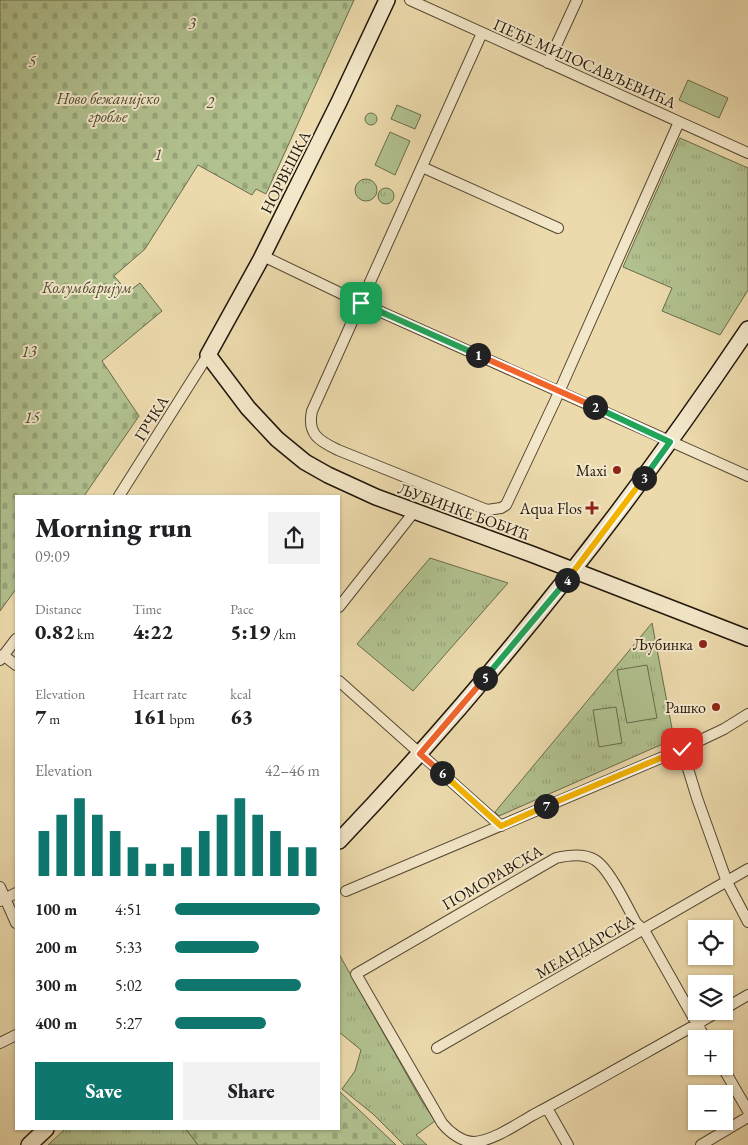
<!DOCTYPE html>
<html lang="en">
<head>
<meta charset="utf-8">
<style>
	:root { --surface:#fff; --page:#f2f2f2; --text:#202124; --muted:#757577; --accent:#0f766e }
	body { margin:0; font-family:"EB Garamond",serif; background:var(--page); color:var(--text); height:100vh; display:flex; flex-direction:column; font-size:19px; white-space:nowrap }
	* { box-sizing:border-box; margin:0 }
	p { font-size:16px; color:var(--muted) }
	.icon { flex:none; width:28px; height:28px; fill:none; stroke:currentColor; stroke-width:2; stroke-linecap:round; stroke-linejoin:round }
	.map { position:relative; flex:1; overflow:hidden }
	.sheet { position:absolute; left:15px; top:495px; width:325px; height:635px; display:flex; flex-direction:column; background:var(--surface); border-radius:0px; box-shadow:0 1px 4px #0004 }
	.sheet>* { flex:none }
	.fabs { position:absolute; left:688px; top:920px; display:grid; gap:10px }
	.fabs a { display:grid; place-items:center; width:45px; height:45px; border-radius:0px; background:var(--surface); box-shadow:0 1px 4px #0004; font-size:25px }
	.pin { position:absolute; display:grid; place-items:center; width:42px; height:42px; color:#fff; margin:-21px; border-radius:10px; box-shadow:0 2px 8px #0006 }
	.km { position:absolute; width:25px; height:25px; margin:-12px; border-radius:50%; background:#222; color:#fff; font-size:14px; line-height:25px; text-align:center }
	.round { display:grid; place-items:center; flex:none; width:52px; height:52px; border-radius:0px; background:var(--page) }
	.headline { display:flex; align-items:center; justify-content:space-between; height:85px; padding:0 20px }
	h1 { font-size:28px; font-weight:800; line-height:38px }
	.metrics { display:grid; grid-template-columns:repeat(3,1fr); gap:8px; height:85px; padding:5px 20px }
	.metrics div { display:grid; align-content:center }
	.metrics b { font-size:21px; font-weight:800 }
	.metrics small { font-size:14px; font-weight:400 }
	.metrics p { font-size:14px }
	.chart { height:140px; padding:10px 20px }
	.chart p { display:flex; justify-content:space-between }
	.chart svg { width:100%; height:90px; margin-top:5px; stroke:var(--accent); stroke-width:6 }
	.cta { display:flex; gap:10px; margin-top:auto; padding:10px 20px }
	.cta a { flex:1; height:58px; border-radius:0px; background:var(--accent); color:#fff; font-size:20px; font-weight:800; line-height:58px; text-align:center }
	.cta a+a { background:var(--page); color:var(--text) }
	ul { padding:0 20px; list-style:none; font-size:16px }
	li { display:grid; grid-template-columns:80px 60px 1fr; align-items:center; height:38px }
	li i { height:12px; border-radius:6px; background:var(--accent) }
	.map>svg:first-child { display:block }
	.grass { fill:url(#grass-tufts); stroke:#696c4c }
	.cemetery { fill:url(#cemetery-stones); stroke:#696c4c }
	.pitch { fill:#b1c18f; stroke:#696c4c }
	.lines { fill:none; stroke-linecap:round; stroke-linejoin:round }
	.minor-casing { stroke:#544832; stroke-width:12 }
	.secondary-casing { stroke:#21170a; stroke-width:18 }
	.minor { stroke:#f3e7c9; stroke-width:10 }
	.secondary { stroke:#f3e7c9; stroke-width:15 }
	.split-1-casing { stroke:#fff; stroke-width:10 }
	.split-2-casing { stroke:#fff; stroke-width:10 }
	.split-3-casing { stroke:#fff; stroke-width:10 }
	.split-4-casing { stroke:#fff; stroke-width:10 }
	.split-5-casing { stroke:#fff; stroke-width:10 }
	.split-6-casing { stroke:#fff; stroke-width:10 }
	.split-7-casing { stroke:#fff; stroke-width:10 }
	.split-8-casing { stroke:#fff; stroke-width:10 }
	.split-1 { stroke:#22a559; stroke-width:6 }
	.split-2 { stroke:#f0652b; stroke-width:6 }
	.split-3 { stroke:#22a559; stroke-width:6 }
	.split-4 { stroke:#f5b400; stroke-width:6 }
	.split-5 { stroke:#22a559; stroke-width:6 }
	.split-6 { stroke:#f0652b; stroke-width:6 }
	.split-7 { stroke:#f5b400; stroke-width:6 }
	.split-8 { stroke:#f5b400; stroke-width:6 }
	.poi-dot { fill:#8f2418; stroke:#f3e7c9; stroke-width:2 }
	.labels { text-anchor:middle; stroke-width:4; stroke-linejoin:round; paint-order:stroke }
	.park-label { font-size:16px; font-style:italic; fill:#4c4a32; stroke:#f3e7c9 }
	.street-label { font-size:16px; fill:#21170a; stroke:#f3e7c9 }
	.poi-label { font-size:16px; fill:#21170a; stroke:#f3e7c9; text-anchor:end }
</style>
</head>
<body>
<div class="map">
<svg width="748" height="1145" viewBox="0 0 748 1145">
	<defs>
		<pattern id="grass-tufts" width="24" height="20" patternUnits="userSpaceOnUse" patternTransform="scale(1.25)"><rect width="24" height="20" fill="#b1c18f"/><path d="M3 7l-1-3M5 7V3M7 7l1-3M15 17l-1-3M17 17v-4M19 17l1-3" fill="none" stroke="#98a57a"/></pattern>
		<pattern id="cemetery-stones" width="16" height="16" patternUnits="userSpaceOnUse" patternTransform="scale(1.25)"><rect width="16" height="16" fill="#b1c18f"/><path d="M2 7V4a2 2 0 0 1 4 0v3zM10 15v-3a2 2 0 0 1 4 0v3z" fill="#98a57a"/></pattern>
	</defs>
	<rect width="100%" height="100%" fill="#ecdaac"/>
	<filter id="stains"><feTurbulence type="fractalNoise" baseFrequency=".004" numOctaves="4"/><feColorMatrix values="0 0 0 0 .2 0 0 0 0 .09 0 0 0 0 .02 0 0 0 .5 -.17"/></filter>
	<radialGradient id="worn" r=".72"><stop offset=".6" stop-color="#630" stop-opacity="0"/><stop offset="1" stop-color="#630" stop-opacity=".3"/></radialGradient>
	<path class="grass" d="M365 119a6 6 0 1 1 12 0a6 6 0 1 1-12 0Z
		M 680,138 L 748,168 L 748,290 L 720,335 L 662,311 L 672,288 L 623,267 Z
		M355 190a11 11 0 1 1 22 0a11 11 0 1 1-22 0Z
		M378 196a8 8 0 1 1 16 0a8 8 0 1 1-16 0Z
		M 430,558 L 508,583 L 413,691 L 357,644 Z
		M 652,623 L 674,739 L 499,816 L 495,812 Z
		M 339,954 L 421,1100 L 435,1121 L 416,1135 L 427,1145 L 404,1145 L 373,1114 L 342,1089 L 355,1071 L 361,1050 L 339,1032 Z
		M 65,1129 L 186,1129 L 198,1145 L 48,1145 Z"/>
	<path class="cemetery" d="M 0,0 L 354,0 L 266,194 L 256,189 L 252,195 L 198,165 L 145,249 L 114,276 L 128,292 L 140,283 L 162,311 L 102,361 L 139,416 L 84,496 L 16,496 L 16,589 L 0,611 Z
		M 339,1091 L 396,1145 L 198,1145 L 186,1129 L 339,1129 Z"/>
	<path class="pitch" d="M 688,80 L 728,98 L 719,118 L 679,100 Z
		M 397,105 L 421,115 L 415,129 L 391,119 Z
		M 390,132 L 410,141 L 395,175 L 375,165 Z
		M 647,665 L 657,718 L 627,723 L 617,670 Z
		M 616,707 L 622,743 L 599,747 L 593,710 Z"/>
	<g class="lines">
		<g class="minor-casing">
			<path id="minor" d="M 410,0 L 748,153
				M 482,33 L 312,411 C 307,434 319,441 338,450 L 487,510 L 501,508 L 506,505 L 555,401 L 679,122
				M 548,63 L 577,0
				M 422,167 L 558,228
				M 263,256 L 361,303 L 748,476
				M 119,496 L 208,355
				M 339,607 L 414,512
				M 3,655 L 16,665
				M 0,660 L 16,639
				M 339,681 L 501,826
				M 682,749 L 697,798 L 727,882 L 748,922
				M 0,887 L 16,923
				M 346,891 L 682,749 L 724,729 L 748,714
				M 0,901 L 16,893
				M 724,1009 L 748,995
				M 706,1039 L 697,1024 L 644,930 L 636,923 C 628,908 609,868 595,860 C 584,853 569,855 556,858 L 356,974 L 442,1123 C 449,1132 462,1142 474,1142 C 493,1141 517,1124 533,1115 C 588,1086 643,1054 697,1024 L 719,1011
				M 0,1043 L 16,1035
				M 437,1048 L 748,869
				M 722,1066 L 748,1111
				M 547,1108 L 568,1145
				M 701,1145 L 748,1117"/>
		</g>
		<g class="secondary-casing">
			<path id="secondary" d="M 387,0 L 339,102 L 261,259 L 208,355 L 248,408 L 277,439 L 305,462 L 328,475 L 376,497 L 534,555 L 748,638
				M 339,841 C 490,682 626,511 748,329
				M 29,1145 L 46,1129"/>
		</g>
		<use href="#minor" class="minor"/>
		<use href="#secondary" class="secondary"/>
	</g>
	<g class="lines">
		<g class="split-1-casing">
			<path id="split-1" d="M 361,303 L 478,355"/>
		</g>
		<g class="split-2-casing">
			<path id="split-2" d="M 478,355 L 595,407"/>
		</g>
		<g class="split-3-casing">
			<path id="split-3" d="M 595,407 L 670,442 L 644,478"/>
		</g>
		<g class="split-4-casing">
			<path id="split-4" d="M 567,580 L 644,478"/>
		</g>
		<g class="split-5-casing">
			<path id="split-5" d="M 485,678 L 567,580"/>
		</g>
		<g class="split-6-casing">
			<path id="split-6" d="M 442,773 L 420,754 L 485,678"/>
		</g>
		<g class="split-7-casing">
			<path id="split-7" d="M 442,773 L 501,826 L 546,806"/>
		</g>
		<g class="split-8-casing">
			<path id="split-8" d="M 546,806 L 682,749"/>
		</g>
		<use href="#split-1" class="split-1"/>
		<use href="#split-2" class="split-2"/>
		<use href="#split-3" class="split-3"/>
		<use href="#split-4" class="split-4"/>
		<use href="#split-5" class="split-5"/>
		<use href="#split-6" class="split-6"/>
		<use href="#split-7" class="split-7"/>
		<use href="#split-8" class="split-8"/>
	</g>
	<g class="poi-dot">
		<circle cx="617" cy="470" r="5"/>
		<path d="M589.5 500.5h5v5h5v5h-5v5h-5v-5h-5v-5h5z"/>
		<circle cx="703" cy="644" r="5"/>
		<circle cx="716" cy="707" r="5"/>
	</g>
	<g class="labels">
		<g class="park-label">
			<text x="192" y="29">3</text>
			<text x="32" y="67">5</text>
			<text x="108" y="104">Ново бежанијско<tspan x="108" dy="18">гробље</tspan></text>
			<text x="210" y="108">2</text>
			<text x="158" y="160">1</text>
			<text x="87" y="293">Колумбаријум</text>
			<text x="29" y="357">13</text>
			<text x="32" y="423">15</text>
		</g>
		<g class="street-label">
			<text transform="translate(585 63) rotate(24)" y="6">ПЕЂЕ МИЛОСАВЉЕВИЋА</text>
			<text transform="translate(285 172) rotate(-63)" y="6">НОРВЕШКА</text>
			<text transform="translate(151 418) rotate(-58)" y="6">ГРЧКА</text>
			<text transform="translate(464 511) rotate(20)" y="6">ЉУБИНКЕ БОБИЋ</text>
			<text transform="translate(492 877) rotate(-30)" y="6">ПОМОРАВСКА</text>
			<text transform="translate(585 946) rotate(-30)" y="6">МЕАНДАРСКА</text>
		</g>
		<g class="poi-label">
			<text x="607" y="476">Maxi</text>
			<text x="582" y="514">Aqua Flos</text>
			<text x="693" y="650">Љубинка</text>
			<text x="706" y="713">Рашко</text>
		</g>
	</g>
	<rect width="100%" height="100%" filter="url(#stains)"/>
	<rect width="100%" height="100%" fill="url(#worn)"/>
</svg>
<div class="fabs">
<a><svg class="icon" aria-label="locate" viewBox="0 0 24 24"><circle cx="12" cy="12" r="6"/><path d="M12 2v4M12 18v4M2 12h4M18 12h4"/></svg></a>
<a><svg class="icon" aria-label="layers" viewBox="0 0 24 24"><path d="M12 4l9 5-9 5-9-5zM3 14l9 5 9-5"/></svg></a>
<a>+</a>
<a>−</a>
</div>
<div class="pin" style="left:361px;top:303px;background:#1e9e55"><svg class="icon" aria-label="arrive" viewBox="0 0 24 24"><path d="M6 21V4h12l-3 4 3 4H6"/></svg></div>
<div class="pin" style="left:682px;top:749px;background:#d93025"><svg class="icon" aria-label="check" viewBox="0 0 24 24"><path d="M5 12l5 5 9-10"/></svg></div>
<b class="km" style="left:478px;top:355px">1</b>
<b class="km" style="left:595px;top:407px">2</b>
<b class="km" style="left:644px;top:478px">3</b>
<b class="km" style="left:567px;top:580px">4</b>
<b class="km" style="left:485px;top:678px">5</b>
<b class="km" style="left:442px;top:773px">6</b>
<b class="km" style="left:546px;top:806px">7</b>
<section class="sheet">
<div class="headline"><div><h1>Morning run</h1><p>09:09</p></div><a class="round"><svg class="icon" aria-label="share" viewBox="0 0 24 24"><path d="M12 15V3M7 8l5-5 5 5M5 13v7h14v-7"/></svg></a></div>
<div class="metrics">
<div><p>Distance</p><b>0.82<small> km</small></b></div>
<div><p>Time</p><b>4:22</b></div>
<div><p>Pace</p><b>5:19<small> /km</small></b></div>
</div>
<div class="metrics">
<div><p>Elevation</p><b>7<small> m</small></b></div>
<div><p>Heart rate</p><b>161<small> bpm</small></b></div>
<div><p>kcal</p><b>63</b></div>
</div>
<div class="chart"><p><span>Elevation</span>42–46 m</p>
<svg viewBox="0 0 160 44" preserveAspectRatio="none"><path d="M5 44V22M15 44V14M25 44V6M35 44V14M45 44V22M55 44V30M65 44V38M75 44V38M85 44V30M95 44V22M105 44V14M115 44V6M125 44V14M135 44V22M145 44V30M155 44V30"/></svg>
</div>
<ul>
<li><b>100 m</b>4:51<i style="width:100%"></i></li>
<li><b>200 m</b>5:33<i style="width:58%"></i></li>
<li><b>300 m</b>5:02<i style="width:87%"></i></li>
<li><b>400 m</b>5:27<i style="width:63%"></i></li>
</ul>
<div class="cta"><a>Save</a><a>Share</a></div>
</section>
</div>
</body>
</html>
